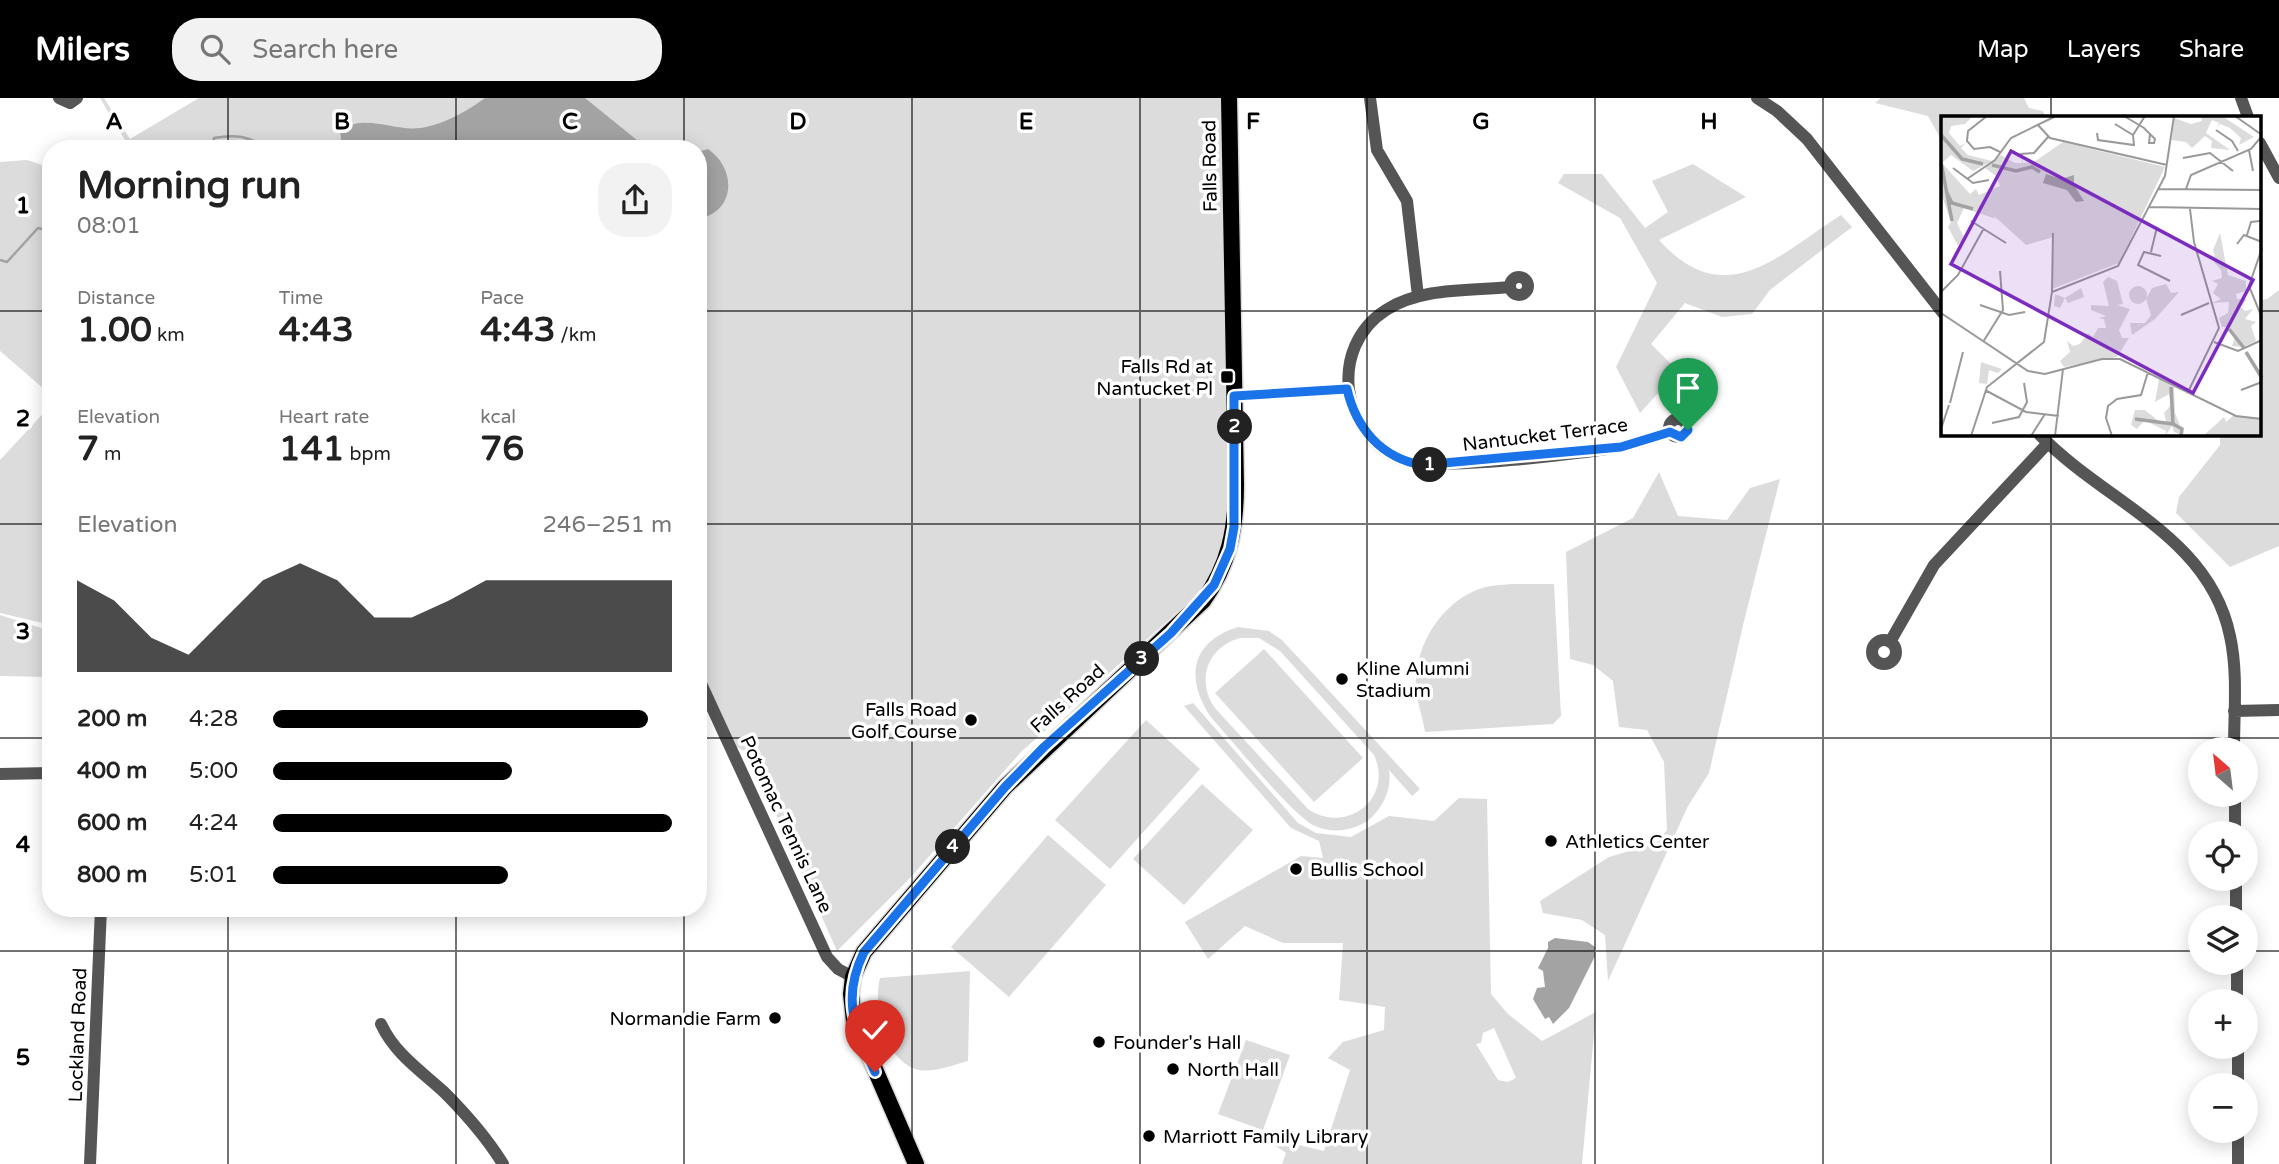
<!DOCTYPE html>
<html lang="en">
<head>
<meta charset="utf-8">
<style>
	:root { --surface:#fff; --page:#f2f2f2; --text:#222; --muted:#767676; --accent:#000 }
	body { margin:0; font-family:"Varela Round",sans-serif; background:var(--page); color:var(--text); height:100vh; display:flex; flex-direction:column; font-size:26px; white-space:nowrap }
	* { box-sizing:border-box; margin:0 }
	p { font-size:23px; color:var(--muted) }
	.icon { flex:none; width:38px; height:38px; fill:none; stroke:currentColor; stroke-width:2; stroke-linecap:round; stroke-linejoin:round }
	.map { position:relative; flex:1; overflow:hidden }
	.panel { position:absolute; left:42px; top:42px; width:665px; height:777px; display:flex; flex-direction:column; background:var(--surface); border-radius:28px; box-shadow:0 4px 18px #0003 }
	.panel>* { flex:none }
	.needle { width:46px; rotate:332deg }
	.fabs { position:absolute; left:2188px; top:639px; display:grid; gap:14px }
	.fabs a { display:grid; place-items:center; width:70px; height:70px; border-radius:50%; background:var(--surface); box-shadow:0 4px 18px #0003; font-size:35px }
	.pin { position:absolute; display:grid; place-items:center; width:60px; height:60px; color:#fff; margin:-72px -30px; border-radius:50% 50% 50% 0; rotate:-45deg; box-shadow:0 0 7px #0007 }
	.pin .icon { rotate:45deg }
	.km { position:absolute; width:35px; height:35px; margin:-18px; border-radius:50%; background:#222; color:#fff; font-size:19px; line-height:35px; text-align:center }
	.round { display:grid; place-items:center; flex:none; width:74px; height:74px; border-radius:28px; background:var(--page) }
	.head { display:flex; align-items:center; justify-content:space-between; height:119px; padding:0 35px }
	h1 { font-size:38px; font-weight:800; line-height:52px }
	.stats { display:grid; grid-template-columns:repeat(3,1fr); gap:10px; height:119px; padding:7px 35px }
	.stats div { display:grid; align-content:center }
	.stats b { font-size:35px; font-weight:800 }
	.stats small { font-size:19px; font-weight:400 }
	.stats p { font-size:19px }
	.chart { height:196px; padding:14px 35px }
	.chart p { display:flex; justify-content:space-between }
	.chart svg { width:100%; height:126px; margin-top:7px; fill:var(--accent); opacity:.7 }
	ul { padding:0 35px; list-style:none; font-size:23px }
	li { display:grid; grid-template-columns:112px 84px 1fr; align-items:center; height:52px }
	li i { height:18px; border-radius:9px; background:var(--accent) }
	header { display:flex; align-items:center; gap:42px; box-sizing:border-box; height:98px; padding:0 35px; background:var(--accent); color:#fff }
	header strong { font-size:33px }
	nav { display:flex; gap:38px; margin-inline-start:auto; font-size:24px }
	.search { width:490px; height:63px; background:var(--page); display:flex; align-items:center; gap:18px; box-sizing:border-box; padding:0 24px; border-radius:28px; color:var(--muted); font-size:26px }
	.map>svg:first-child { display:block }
	.green { fill:#dcdcdc; fill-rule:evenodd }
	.water { fill:#a3a3a3 }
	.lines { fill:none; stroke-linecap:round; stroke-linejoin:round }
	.stream { stroke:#a3a3a3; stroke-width:2.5 }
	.major-casing { stroke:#dbdbdb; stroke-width:19 }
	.minor { stroke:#555; stroke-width:12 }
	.major { stroke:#000; stroke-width:16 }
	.route-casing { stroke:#fff; stroke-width:14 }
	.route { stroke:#1a73e8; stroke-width:9 }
	.grid { fill:none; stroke:#000; stroke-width:2; stroke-opacity:0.55 }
	.poi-dot { fill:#000; stroke:#fff; stroke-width:2.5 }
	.labels { text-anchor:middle; stroke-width:7; stroke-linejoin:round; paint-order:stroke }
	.street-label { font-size:19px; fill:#000; stroke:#fff }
	.poi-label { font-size:19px; fill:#000; stroke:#fff; text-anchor:start }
	.inset-river { fill:none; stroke:#a3a3a3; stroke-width:3.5 }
	.inset-road { fill:none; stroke:#999; stroke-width:2 }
	.view { fill:#7b2cbf; fill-opacity:0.15; stroke:#7b2cbf; stroke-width:3.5 }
	.inset-edge { fill:none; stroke:#000; stroke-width:3.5 }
	.grid-label { font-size:23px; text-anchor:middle; font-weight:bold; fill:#000; stroke:#fff; stroke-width:7; stroke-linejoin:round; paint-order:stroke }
</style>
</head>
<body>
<header>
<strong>Milers</strong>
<div class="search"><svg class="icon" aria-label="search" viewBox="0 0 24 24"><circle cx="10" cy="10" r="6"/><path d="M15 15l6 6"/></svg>Search here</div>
<nav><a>Map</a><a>Layers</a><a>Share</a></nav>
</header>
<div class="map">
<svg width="2279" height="1066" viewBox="0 0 2279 1066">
	<rect width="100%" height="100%" fill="#fff"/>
	<path class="green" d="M 100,0 L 104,0 L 130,41 L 199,0 L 1221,0 L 1228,402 L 1226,445 L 1203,491 L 1021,654 L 911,779 L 837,853 L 749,656 L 722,640 L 698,586 L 698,51 L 115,51 L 126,44 Z
		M 1881,0 L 2024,0 L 2029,10 L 2043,13 L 2046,19 L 1943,19 L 1943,45 L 1928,18 L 1875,5 Z
		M 27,62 L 51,70 L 51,297 L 0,253 L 0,64 Z
		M 1693,66 L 1746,99 L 1659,142 C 1725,215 1777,158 1841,117 L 1852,129 L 1770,192 L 1752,216 L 1722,219 L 1685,205 L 1651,246 L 1683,278 L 1680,292 L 1660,293 L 1640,315 L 1616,269 L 1657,185 L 1620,120 L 1558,85 L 1564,76 L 1602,76 L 1645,130 L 1668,114 L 1652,83 Z
		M 2279,192 L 2279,448 L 2230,469 L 2176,415 L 2179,399 L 2220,347 L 2220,336 L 2260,336 L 2260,202 L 2267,201 Z
		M 51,307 L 51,527 L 0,515 L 0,362 Z
		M 1659,374 L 1678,418 L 1727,422 L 1750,390 L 1780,381 L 1745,519 L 1709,675 L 1688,708 L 1608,883 L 1605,837 L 1582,822 L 1543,815 L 1540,803 L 1609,759 L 1657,745 L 1667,732 L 1664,664 L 1647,632 L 1619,629 L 1613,583 L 1593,567 L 1570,561 L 1566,454 L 1633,420 Z
		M 1512,486 L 1554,486 L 1561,618 L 1553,626 L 1425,634 C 1423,619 1417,605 1416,591 C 1414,548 1440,506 1479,491 C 1489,487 1502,487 1512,486 Z
		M 0,517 L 51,533 L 51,579 L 0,578 Z
		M 1238,529 L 1269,533 L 1282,542 L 1420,691 L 1412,698 L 1389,672 C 1392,689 1384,708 1371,720 C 1355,733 1333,736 1315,728 C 1293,718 1230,640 1210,618 C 1185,579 1191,544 1238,529 ZM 1240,540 L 1259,540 L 1280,553 L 1374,657 C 1394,701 1346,737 1308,711 L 1214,609 C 1196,581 1208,549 1240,540 Z
		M 1264,551 L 1363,660 L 1314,704 L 1215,595 Z
		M 1193,605 L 1298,725 L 1316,735 L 1351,739 L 1389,718 L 1434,723 L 1459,700 L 1487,701 L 1491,896 L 1508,916 L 1542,943 L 1596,914 L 1582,1066 L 1282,1066 L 1286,1055 L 1273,1046 L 1270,1040 L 1324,1053 L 1350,972 L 1328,960 L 1343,944 L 1384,932 L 1385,909 L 1339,902 L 1343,845 L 1283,845 L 1245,828 L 1208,861 L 1185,824 L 1301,758 L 1323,760 L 1319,743 L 1291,730 L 1184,608 ZM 1494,930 L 1516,980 L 1508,984 L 1498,982 L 1476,946 L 1481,945 L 1483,935 Z
		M 1146,622 L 1200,671 L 1110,771 L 1055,722 Z
		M 1202,686 L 1253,732 L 1184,807 L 1133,761 Z
		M 1048,737 L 1106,787 L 1009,899 L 951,849 Z
		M 970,873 L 968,963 C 953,967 931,976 915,971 C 883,959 873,908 880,880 Z
		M 1246,942 L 1290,957 L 1263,1032 L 1218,1016 Z"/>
	<path class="water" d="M 485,0 L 585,0 L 648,51 L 342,51 L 340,32 C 369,14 396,36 426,29 C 446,25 469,12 485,0 Z
		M 708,51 C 737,71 736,114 698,121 L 698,54 Z
		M 1555,840 L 1588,844 L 1595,849 L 1595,858 L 1569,910 L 1553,926 L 1549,919 L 1545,921 L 1533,901 L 1537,890 L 1545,889 L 1543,873 L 1538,870 L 1548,850 L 1548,844 Z"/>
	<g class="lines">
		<path class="stream" d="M 212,51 L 214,40 C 236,36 248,38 267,50 L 292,47
			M 0,162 L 7,164 L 38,130 L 51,133"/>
		<g class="major-casing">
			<path id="major" d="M 916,1066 L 854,923 L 851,896 L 853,879 L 864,854 L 1005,689 L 1203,503 C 1229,467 1236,431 1236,387 L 1229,0"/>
		</g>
		<path class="minor" d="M 59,0 L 70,5 L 77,0
			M 1370,0 L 1377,52 L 1407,103 L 1418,198
			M 1757,0 L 1777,13 L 1807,41 L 1943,215
			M 2241,0 L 2248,19
			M 2260,45 L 2279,80
			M1510 188a9 9 0 1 1 18 0a9 9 0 1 1-18 0Z
			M 1510,189 C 1470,193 1421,189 1386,212 C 1328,249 1340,337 1402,362 C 1431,374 1588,355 1624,348 C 1640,345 1655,339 1670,334
			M 1234,298 L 1347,291
			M1669 330a9 9 0 1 1 18 0a9 9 0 1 1-18 0Z
			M 2039,336 C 2104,404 2209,437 2230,538 C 2238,574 2234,614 2234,651
			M1872 554a12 12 0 1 1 24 0a12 12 0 1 1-24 0Z
			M 1890,544 L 1934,467 L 2048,345
			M 698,579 L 827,859 L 838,871 L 853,879
			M 2234,613 L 2279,612
			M 0,676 L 51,675
			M 2235,696 L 2235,735
			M 2236,780 L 2236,819
			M 2237,864 L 2237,903
			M 381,926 C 395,956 420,972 444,994 C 466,1016 487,1040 503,1066
			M 2238,948 L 2238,987
			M 2238,1032 L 2238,1066
			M 90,1066 L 101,810"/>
		<use href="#major" class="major"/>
	</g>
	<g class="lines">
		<g class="route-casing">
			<path id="route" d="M 875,974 C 855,930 841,901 864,854 L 1005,689 L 1044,649 L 1171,535 L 1214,487 L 1230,451 L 1234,429 L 1234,298 L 1347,291 C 1356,330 1381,360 1422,367 L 1621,349 L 1670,334 L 1681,339 L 1688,332"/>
		</g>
		<use href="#route" class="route"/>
	</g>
	<path class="grid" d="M 228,0 L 228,51M 456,0 L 456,51M 684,0 L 684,51M 912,0 L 912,1066M 1140,0 L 1140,1066M 1367,0 L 1367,1066M 1595,0 L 1595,1066M 1823,0 L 1823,1066M 2051,0 L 2051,19M 0,213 L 51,213M 698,213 L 1943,213M 2260,213 L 2279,213M 2051,336 L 2051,1066M 0,426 L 51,426M 698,426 L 2279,426M 0,640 L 51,640M 698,640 L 2279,640M 228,810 L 228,1066M 456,810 L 456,1066M 684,810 L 684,1066M 0,853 L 2200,853M 2245,853 L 2279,853"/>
	<g class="poi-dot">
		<rect x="1220" y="272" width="14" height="14" rx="3.5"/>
		<circle cx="1342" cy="581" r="7"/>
		<circle cx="971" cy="622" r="7"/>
		<circle cx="1551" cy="743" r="7"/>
		<circle cx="1296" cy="771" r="7"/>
		<circle cx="775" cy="920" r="7"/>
		<circle cx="1099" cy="944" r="7"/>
		<circle cx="1173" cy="971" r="7"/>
		<circle cx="1149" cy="1038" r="7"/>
	</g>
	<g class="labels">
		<g class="street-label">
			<text transform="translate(1209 68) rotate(-91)" y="7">Falls Road</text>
			<text transform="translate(1545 336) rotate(-7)" y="7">Nantucket Terrace</text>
			<text transform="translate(1067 600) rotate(-42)" y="7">Falls Road</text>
			<text transform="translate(787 726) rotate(65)" y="7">Potomac Tennis Lane</text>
			<text transform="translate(77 937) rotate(-88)" y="7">Lockland Road</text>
		</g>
		<g class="poi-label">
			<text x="1213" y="275" text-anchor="end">Falls Rd at<tspan x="1213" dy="22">Nantucket Pl</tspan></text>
			<text x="1356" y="577">Kline Alumni<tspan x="1356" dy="22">Stadium</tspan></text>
			<text x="957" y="618" text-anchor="end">Falls Road<tspan x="957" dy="22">Golf Course</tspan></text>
			<text x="1565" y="750">Athletics Center</text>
			<text x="1310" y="778">Bullis School</text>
			<text x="761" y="927" text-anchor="end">Normandie Farm</text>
			<text x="1113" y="951">Founder's Hall</text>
			<text x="1187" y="978">North Hall</text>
			<text x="1163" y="1045">Marriott Family Library</text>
		</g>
	</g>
	<g transform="translate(1941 18)">
		<rect width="320" height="320" fill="#fff"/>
		<path d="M 0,0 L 32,0 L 24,8 L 10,10 L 8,17 L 19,30 L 25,27 L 20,32 L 27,39 L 51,45 L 32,55 L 10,39 L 1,47 L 29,78 L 35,73 L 38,79 L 59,70 L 55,60 L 44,52 L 60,39 L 74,47 L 81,47 L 81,40 L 82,47 L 93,46 L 122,26 L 224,51 L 178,147 L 111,173 L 113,121 L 85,129 L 51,98 L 55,103 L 23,92 L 16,107 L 23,121 L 17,130 L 7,111 L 10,106 L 0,77 ZM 260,0 L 281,0 L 313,21 L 298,29 L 300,22 L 289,12 L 279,8 L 276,12 L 278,7 L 271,4 L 265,17 L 289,34 L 270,32 L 271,25 L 264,20 L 251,32 L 245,26 L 231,24 L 233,2 L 250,8 L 261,5 ZM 279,117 L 287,159 L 305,165 L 305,175 L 295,178 L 296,183 L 306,183 L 300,191 L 304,195 L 312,193 L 304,203 L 315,206 L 310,210 L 315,225 L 302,231 L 291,230 L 294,221 L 288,211 L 281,211 L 278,202 L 287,197 L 288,186 L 271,187 L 280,183 L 272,177 L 277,168 L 271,165 L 281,162 L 280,154 L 269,141 L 274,140 L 272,134 ZM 167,161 L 176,165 L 182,188 L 176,189 L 189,193 L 178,214 L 181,222 L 188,222 L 176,241 L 123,251 L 119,245 L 129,236 L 126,225 L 132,230 L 139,228 L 147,217 L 152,221 L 157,212 L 165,212 L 163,203 L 158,202 L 165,200 L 150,194 L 150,189 L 168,190 L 162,166 ZM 225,168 L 230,177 L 238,176 L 214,203 L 191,219 L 189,207 L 204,207 L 210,199 L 205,183 L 211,172 ZM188 179a9 9 0 1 1 18 0a9 9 0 1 1-18 0ZM 140,172 L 143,181 L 127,187 L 124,182 L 119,192 L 113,190 L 114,178 L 124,182 ZM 40,246 L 61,253 L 57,257 L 48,254 L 46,268 L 38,267 ZM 218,263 L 233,271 L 234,297 L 243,320 L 233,316 L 231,310 L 224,320 L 225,315 L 209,307 L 203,305 L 196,313 L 190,309 L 194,294 L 204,294 L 220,307 L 225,305 L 223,297 L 230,289 L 228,278 L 214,286 ZM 293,299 L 320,303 L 320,320 L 262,320 L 283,301 L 285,306 Z" fill="#dcdcdc"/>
		<path d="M 105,58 L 120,63 L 133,59 L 133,69 L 143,85 L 135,86 L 126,74 L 102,67 Z" fill="#a3a3a3"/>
		<path class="inset-river" d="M 0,19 L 21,43 L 42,48M 0,46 L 11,105M 51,49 L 75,55 L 91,51 L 99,56M 5,75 L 11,87 L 32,93M 288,213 L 303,232M 305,236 L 321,262M 230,271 L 232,308 L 241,313 L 240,320M 194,303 L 232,308"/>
		<path class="inset-road" d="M 46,0 L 27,15 L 26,25 L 33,33 L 49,31 L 59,36M 183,0 L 203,12 L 214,23 L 213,27 L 208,27 L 209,18M 294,0 L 321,19M 97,9 L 109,22 L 226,49M 275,14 L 291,25 L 297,35M 156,17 L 157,24 L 193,29 L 192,19 L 174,8M 192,19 L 204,0M 308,34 L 312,55M 79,38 L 93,37 L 107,21M 242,42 L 269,37 L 292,55M 12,52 L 32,67 L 48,64M 26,63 L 54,44 L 70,22 L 115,0M 217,73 L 321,74M 245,73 L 250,59 L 310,33 L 321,20M 208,91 L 321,93M 30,105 L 65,127M 306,119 L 310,106 L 319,105M 296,128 L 303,119 L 321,126M 321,132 L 308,170 L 321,202M 210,136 L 216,111M 220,140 L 203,136 L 197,149 L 229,165M 0,176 L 17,159 L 43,112M 111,176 L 112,117M 39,189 L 68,199 L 84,196M 0,197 L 87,255 L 104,258 L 161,243 L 179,243 L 295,300 L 321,303M 240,199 L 268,187M 42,226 L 62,194 L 59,155M 273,226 L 297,235 L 321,224M 44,274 L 85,296 L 118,300M 300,274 L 321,266M 247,276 L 278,212 L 253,126 L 249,93M 9,287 L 22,236M 51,307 L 78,301 L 86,286 L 83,267M 0,313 L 8,289M 30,320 L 46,271 L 103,226 L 111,176 L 177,150 L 224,60 L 233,0M 90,320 L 104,298M 114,320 L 122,253M 171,320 L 165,302 L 167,290 L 176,283 L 200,279 L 207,256"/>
		<path class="view" d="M 70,35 L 312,164 L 252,277 L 10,148 Z"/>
		<rect width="320" height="320" class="inset-edge"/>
	</g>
	<g class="grid-label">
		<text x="114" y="31">A</text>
		<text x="342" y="31">B</text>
		<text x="570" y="31">C</text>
		<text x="798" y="31">D</text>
		<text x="1026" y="31">E</text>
		<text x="1253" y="31">F</text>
		<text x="1481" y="31">G</text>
		<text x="1709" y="31">H</text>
		<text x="23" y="115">1</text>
		<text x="23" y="328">2</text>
		<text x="23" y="541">3</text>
		<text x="23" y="754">4</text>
		<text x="23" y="967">5</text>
	</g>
</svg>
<div class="fabs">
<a><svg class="needle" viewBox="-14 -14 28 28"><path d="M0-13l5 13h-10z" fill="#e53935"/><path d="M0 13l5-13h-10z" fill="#767676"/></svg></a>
<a><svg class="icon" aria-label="locate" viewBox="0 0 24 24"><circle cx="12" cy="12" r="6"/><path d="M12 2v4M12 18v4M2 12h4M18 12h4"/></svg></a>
<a><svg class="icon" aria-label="layers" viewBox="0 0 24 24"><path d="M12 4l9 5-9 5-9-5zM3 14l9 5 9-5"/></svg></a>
<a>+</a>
<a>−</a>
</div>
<div class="pin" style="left:1688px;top:332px;background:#1e9e55"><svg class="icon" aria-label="arrive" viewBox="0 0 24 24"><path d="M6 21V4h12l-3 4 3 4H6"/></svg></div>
<div class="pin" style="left:875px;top:974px;background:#d93025"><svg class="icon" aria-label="check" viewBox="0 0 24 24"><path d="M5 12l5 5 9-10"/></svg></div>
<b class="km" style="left:1430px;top:367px">1</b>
<b class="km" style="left:1235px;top:329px">2</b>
<b class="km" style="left:1142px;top:561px">3</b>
<b class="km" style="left:953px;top:749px">4</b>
<section class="panel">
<div class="head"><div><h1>Morning run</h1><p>08:01</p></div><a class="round"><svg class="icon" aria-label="share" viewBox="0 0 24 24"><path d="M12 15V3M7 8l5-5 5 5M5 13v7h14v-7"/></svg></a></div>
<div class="stats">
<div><p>Distance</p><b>1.00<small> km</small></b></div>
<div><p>Time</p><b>4:43</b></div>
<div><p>Pace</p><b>4:43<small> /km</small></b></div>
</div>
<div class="stats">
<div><p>Elevation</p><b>7<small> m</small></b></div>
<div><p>Heart rate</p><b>141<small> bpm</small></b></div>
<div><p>kcal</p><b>76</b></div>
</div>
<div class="chart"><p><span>Elevation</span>246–251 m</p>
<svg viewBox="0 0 160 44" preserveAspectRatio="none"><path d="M0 44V12L10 19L20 32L30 38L40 25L50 12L60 6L70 12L80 25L90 25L100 19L110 12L120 12L130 12L140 12L150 12L160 12V44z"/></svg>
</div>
<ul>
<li><b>200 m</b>4:28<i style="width:94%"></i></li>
<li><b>400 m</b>5:00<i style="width:60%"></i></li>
<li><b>600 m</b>4:24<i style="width:100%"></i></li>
<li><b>800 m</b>5:01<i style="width:59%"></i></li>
</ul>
</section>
</div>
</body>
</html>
